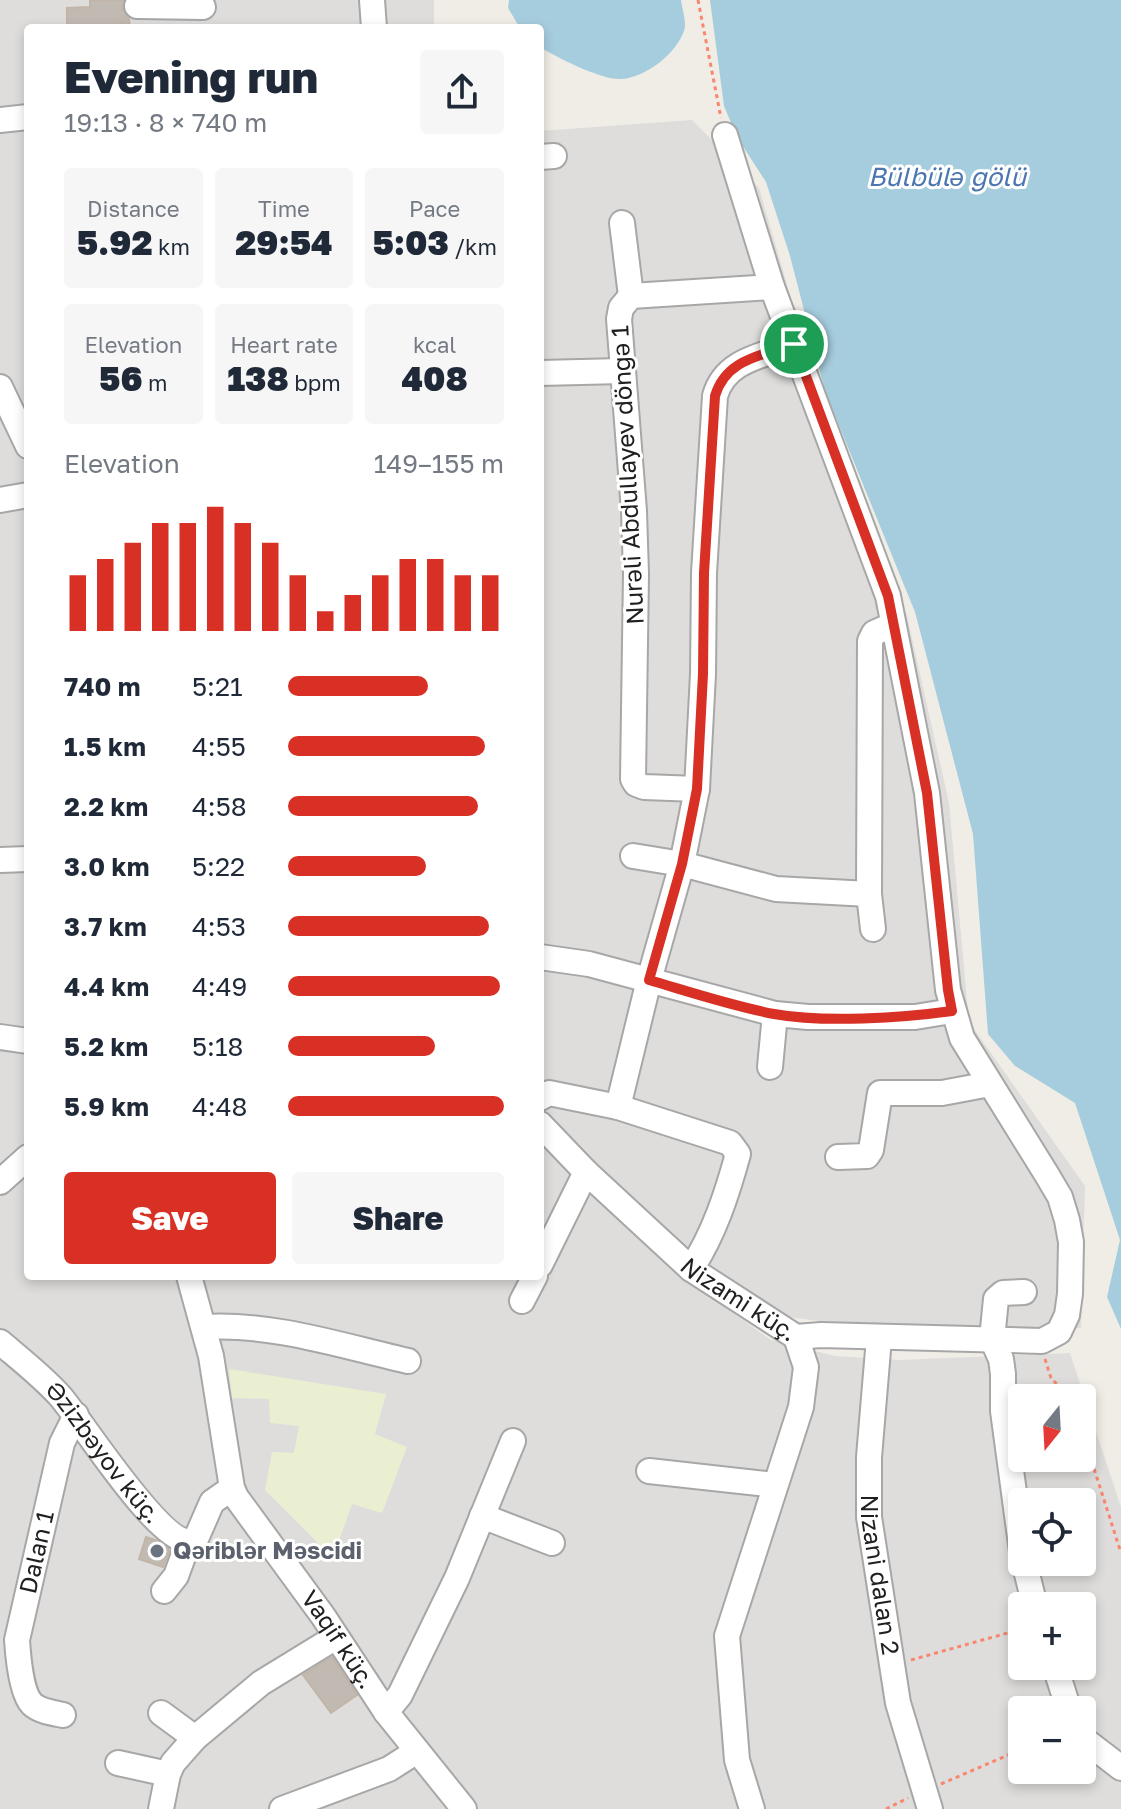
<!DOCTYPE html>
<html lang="en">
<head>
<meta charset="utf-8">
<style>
	:root { --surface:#fff; --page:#f6f6f7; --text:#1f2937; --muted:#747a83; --accent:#d93025 }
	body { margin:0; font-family:"Golos Text",sans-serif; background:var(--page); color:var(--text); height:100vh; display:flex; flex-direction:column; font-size:30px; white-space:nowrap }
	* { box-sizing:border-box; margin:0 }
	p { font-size:26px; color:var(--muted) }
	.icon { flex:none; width:44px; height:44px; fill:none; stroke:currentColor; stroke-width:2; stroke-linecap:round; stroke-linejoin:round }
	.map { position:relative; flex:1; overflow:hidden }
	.sheet { position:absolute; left:24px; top:24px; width:520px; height:1256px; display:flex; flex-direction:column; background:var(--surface); border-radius:8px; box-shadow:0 4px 12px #0003 }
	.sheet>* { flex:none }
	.needle { width:52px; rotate:198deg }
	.tools { position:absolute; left:1008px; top:1384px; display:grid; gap:16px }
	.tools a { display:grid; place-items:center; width:88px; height:88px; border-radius:8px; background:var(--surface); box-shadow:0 4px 12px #0003; font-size:40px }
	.pin { position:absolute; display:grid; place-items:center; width:68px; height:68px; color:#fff; margin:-34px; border:4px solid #fff; border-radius:50%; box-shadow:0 2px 8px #0007 }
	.round { display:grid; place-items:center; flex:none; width:84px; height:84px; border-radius:8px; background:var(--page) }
	.headline { display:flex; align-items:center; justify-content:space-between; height:136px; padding:0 40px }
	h1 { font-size:44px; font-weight:800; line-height:60px }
	.metrics { display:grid; grid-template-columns:repeat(3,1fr); gap:12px; height:136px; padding:8px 40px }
	.metrics div { display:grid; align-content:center; border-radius:8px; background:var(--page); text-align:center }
	.metrics b { font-size:34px; font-weight:800 }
	.metrics small { font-size:22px; font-weight:400 }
	.metrics p { font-size:22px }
	.chart { height:224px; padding:16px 40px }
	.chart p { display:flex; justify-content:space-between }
	.chart svg { width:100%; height:144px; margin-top:8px; stroke:var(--accent); stroke-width:6 }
	.primary-button { display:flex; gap:16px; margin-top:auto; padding:16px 40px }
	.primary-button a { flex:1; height:92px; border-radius:8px; background:var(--accent); color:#fff; font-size:32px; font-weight:800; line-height:92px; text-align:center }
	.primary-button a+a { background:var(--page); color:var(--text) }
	ul { padding:0 40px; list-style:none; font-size:26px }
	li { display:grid; grid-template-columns:128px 96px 1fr; align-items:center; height:60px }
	li i { height:20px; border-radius:10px; background:var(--accent) }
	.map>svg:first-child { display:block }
	.residential { fill:#dedddc; fill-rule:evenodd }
	.farmland { fill:#eaefd1 }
	.water { fill:#a6cdde }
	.building { fill:#c1bab2; stroke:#c2b5a8; stroke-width:2 }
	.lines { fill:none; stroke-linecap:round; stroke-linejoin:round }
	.minor-casing { stroke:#a7a7a7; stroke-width:28 }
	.path { stroke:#f9866e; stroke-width:3; stroke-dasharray:4 4; stroke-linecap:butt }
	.minor { stroke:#fff; stroke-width:24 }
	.route-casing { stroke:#fff; stroke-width:16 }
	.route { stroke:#d93025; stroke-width:10 }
	.worship-dot { fill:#6b7280; stroke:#fff; stroke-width:3 }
	.labels { text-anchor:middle; stroke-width:6; stroke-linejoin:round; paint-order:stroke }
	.street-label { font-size:24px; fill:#202020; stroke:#fff }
	.worship-label { font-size:24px; font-weight:bold; fill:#5b616d; stroke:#fff; text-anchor:start }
	.water-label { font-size:26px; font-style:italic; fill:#4b76b0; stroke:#fff }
</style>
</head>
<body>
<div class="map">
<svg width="1121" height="1809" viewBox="0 0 1121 1809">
	<rect width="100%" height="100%" fill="#f0ede6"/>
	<path class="residential" d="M 0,0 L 434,0 L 434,28 L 28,28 L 28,1028 L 0,1024 Z
		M 692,120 L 759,188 L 819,394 L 907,616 L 949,803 L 969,1022 L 1085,1186 L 1081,1328 L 891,1330 L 788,1317 L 707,1270 L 557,1128 L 540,1108 L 540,131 Z
		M 0,1048 L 28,1051 L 28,1276 L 540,1276 L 540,1139 L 694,1286 L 771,1340 L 835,1356 L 899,1360 L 1070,1353 L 1121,1507 L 1121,1809 L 0,1809 ZM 1022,1398 L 1082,1398 L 1082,1458 L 1022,1458 ZM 1022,1502 L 1082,1502 L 1082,1562 L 1022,1562 ZM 1022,1606 L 1082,1606 L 1082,1666 L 1022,1666 ZM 1022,1710 L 1082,1710 L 1082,1770 L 1022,1770 Z"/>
	<path class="farmland" d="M 229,1369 L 386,1394 L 375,1434 L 407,1447 L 382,1513 L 352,1504 L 335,1552 L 321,1546 L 265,1490 L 272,1452 L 294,1453 L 299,1426 L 270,1423 L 269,1399 L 232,1398 Z"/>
	<path class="water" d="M 509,0 L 681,0 C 682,9 687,22 684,31 C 676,54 646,77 622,79 C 603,81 556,57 540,47 L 540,28 L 520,28 L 508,8 Z
		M 710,0 L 1121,0 L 1121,1329 L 1107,1297 L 1120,1240 L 1075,1103 L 1015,1066 L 988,1034 L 973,834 L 915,612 L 825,391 L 790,256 L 766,182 L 737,137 L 724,106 Z"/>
	<path class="building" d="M 90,0 L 124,0 L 122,7 L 129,19 L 130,28 L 67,28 L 67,8 L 90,7 Z
		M 146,1537 L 158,1541 L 170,1549 L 163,1567 L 139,1559 Z
		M 332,1657 L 357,1695 L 331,1713 L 303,1675 Z"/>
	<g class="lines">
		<g class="minor-casing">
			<g id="minor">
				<path d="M 372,0 L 374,28"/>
				<path d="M 137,6 L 203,7"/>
				<path d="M 0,120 L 28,117"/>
				<path d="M 540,157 L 554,156"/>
				<path d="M 622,223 L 631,296"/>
				<path d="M 540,373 L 622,371"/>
				<path d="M 0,387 L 28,446"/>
				<path d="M 0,500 L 28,495"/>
				<path d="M 697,789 L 644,787 L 636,784 L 633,779 L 636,574 L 634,511 L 619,319 L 621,308 L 631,296 L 772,287"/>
				<path d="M 633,856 L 682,864 L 776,889 L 869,894"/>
				<path d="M 0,860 L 28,859"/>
				<path d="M 873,929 L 869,894 L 870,641 L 874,633 L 892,625"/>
				<path d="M 540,957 L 589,964 L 775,1014 L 808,1017 L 915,1017 L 952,1011"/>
				<path d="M 0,1037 L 28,1041"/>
				<path d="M 770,1067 L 775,1014"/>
				<path d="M 540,1098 L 549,1093 L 618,1107 L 730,1143 L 738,1154 C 727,1194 714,1234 691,1269"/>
				<path d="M 618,1107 L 649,980 L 682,864 L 697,789 L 703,674 L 704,573 L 715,396 C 725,360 762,356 794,344"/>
				<path id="s1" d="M 540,1124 L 586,1172 L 691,1269 L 796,1337 L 821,1335 L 1042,1341 L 1059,1332 L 1067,1315 L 1070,1294 L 1071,1242 L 1067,1220 L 1060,1197 L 1047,1175 L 962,1038 L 948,990 L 927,793 L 888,596 L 772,287 L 725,135"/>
				<path d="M 838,1157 L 867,1156 L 871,1150 L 880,1093 L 942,1093 L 990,1084"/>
				<path d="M 0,1182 L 28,1157"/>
				<path d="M 540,1265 L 586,1172"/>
				<path id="s2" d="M 189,1276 L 211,1356 L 232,1488 L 236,1497 L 323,1616 L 386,1712 L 464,1809"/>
				<path d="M 522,1301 L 535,1276"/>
				<path d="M 205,1327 C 273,1323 342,1346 408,1361"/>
				<path id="s3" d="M 879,1338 L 869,1457 L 869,1517 L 898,1703 L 930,1809"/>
				<path id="s4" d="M 0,1342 C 20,1359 42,1376 60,1396 C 83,1422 162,1551 195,1541 L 212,1502 L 232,1488"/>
				<path d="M 649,1471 L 775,1485"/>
				<path d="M 482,1516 L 552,1543"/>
				<path d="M 1022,1552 L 1003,1411 L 1003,1374 L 1001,1359 L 992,1339 L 996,1299 L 1003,1293 L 1024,1292"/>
				<path d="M 1024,1562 L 1035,1606"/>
				<path d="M 164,1591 L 176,1576 L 188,1543"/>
				<path d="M 1055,1666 L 1069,1710"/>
				<path d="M 386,1712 L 400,1695 L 457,1578 L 513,1441"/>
				<path d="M 161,1713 L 195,1738"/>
				<path id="s5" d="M 63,1715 C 53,1713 39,1711 32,1704 C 21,1693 18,1655 17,1640 L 62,1443 L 76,1415"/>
				<path d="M 1082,1738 L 1121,1768"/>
				<path d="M 118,1763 L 168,1774"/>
				<path d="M 161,1809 L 168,1774 L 173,1763 L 195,1738 L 261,1683 L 336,1637"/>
				<path d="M 282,1809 L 389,1769 L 417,1751"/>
				<path d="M 752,1809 L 737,1760 L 727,1636 L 801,1407 L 806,1367 L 796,1337"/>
			</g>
		</g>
		<path class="path" d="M 698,0 L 721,118
			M 1045,1359 L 1051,1378 L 1070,1398
			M 1082,1431 L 1121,1553
			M 911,1660 L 1022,1629
			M 941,1784 L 1022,1749
			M 886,1809 L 908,1798"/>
		<use href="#minor" class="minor"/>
	</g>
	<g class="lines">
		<g class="route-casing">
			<path id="route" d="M 794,344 L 888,596 L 927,793 L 948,990 L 952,1011 C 902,1018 824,1023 774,1014 C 732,1006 690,992 649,980 L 682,864 L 697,789 L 703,674 L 704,573 L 715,396 C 726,359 761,356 794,344 Z"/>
		</g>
		<use href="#route" class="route"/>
	</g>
	<circle class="worship-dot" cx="157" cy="1551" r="8"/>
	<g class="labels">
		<g class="street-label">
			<text transform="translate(628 475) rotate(-93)" y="8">Nurəli Abdullayev döngə 1</text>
			<text dy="8" stroke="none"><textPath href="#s1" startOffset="266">Nizami küç.</textPath></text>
			<text dy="8" stroke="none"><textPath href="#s4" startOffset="152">Əzizbəyov küç.</textPath></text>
			<text dy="8" stroke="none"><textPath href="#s5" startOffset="190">Dalan 1</textPath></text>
			<text dy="8" stroke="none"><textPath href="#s3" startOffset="238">Nizani dalan 2</textPath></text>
			<text dy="8" stroke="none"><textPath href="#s2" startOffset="402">Vaqif küç.</textPath></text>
		</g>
		<g class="worship-label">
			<text x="173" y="1559">Qəriblər Məscidi</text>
		</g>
		<g class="water-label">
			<text x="947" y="186">Bülbülə gölü</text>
		</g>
	</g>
</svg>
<div class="tools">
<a><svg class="needle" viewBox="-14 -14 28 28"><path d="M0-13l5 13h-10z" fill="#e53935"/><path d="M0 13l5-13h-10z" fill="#747a83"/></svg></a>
<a><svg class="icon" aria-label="locate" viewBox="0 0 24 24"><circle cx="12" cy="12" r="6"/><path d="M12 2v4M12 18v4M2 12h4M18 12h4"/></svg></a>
<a>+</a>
<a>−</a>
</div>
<div class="pin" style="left:794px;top:344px;background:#1e9e55"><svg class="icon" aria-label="arrive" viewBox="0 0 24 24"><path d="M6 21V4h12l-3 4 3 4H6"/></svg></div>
<section class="sheet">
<div class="headline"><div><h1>Evening run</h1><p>19:13 · 8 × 740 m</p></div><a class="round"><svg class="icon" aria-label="share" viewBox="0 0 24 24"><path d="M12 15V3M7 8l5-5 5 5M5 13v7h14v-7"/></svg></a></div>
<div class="metrics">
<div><p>Distance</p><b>5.92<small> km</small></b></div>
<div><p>Time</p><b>29:54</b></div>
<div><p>Pace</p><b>5:03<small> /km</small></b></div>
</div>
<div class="metrics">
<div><p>Elevation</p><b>56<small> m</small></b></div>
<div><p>Heart rate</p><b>138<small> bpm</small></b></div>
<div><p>kcal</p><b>408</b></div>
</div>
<div class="chart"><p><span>Elevation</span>149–155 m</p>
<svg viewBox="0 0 160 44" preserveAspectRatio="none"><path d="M5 44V27M15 44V22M25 44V17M35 44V11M45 44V11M55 44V6M65 44V11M75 44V17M85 44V27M95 44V38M105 44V33M115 44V27M125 44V22M135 44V22M145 44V27M155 44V27"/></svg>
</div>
<ul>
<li><b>740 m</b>5:21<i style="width:65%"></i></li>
<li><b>1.5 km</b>4:55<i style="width:91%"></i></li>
<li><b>2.2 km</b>4:58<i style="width:88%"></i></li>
<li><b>3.0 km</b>5:22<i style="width:64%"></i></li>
<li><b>3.7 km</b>4:53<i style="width:93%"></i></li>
<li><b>4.4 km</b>4:49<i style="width:98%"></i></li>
<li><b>5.2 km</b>5:18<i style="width:68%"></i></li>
<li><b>5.9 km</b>4:48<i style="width:100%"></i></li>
</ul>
<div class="primary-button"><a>Save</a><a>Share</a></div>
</section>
</div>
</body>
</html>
